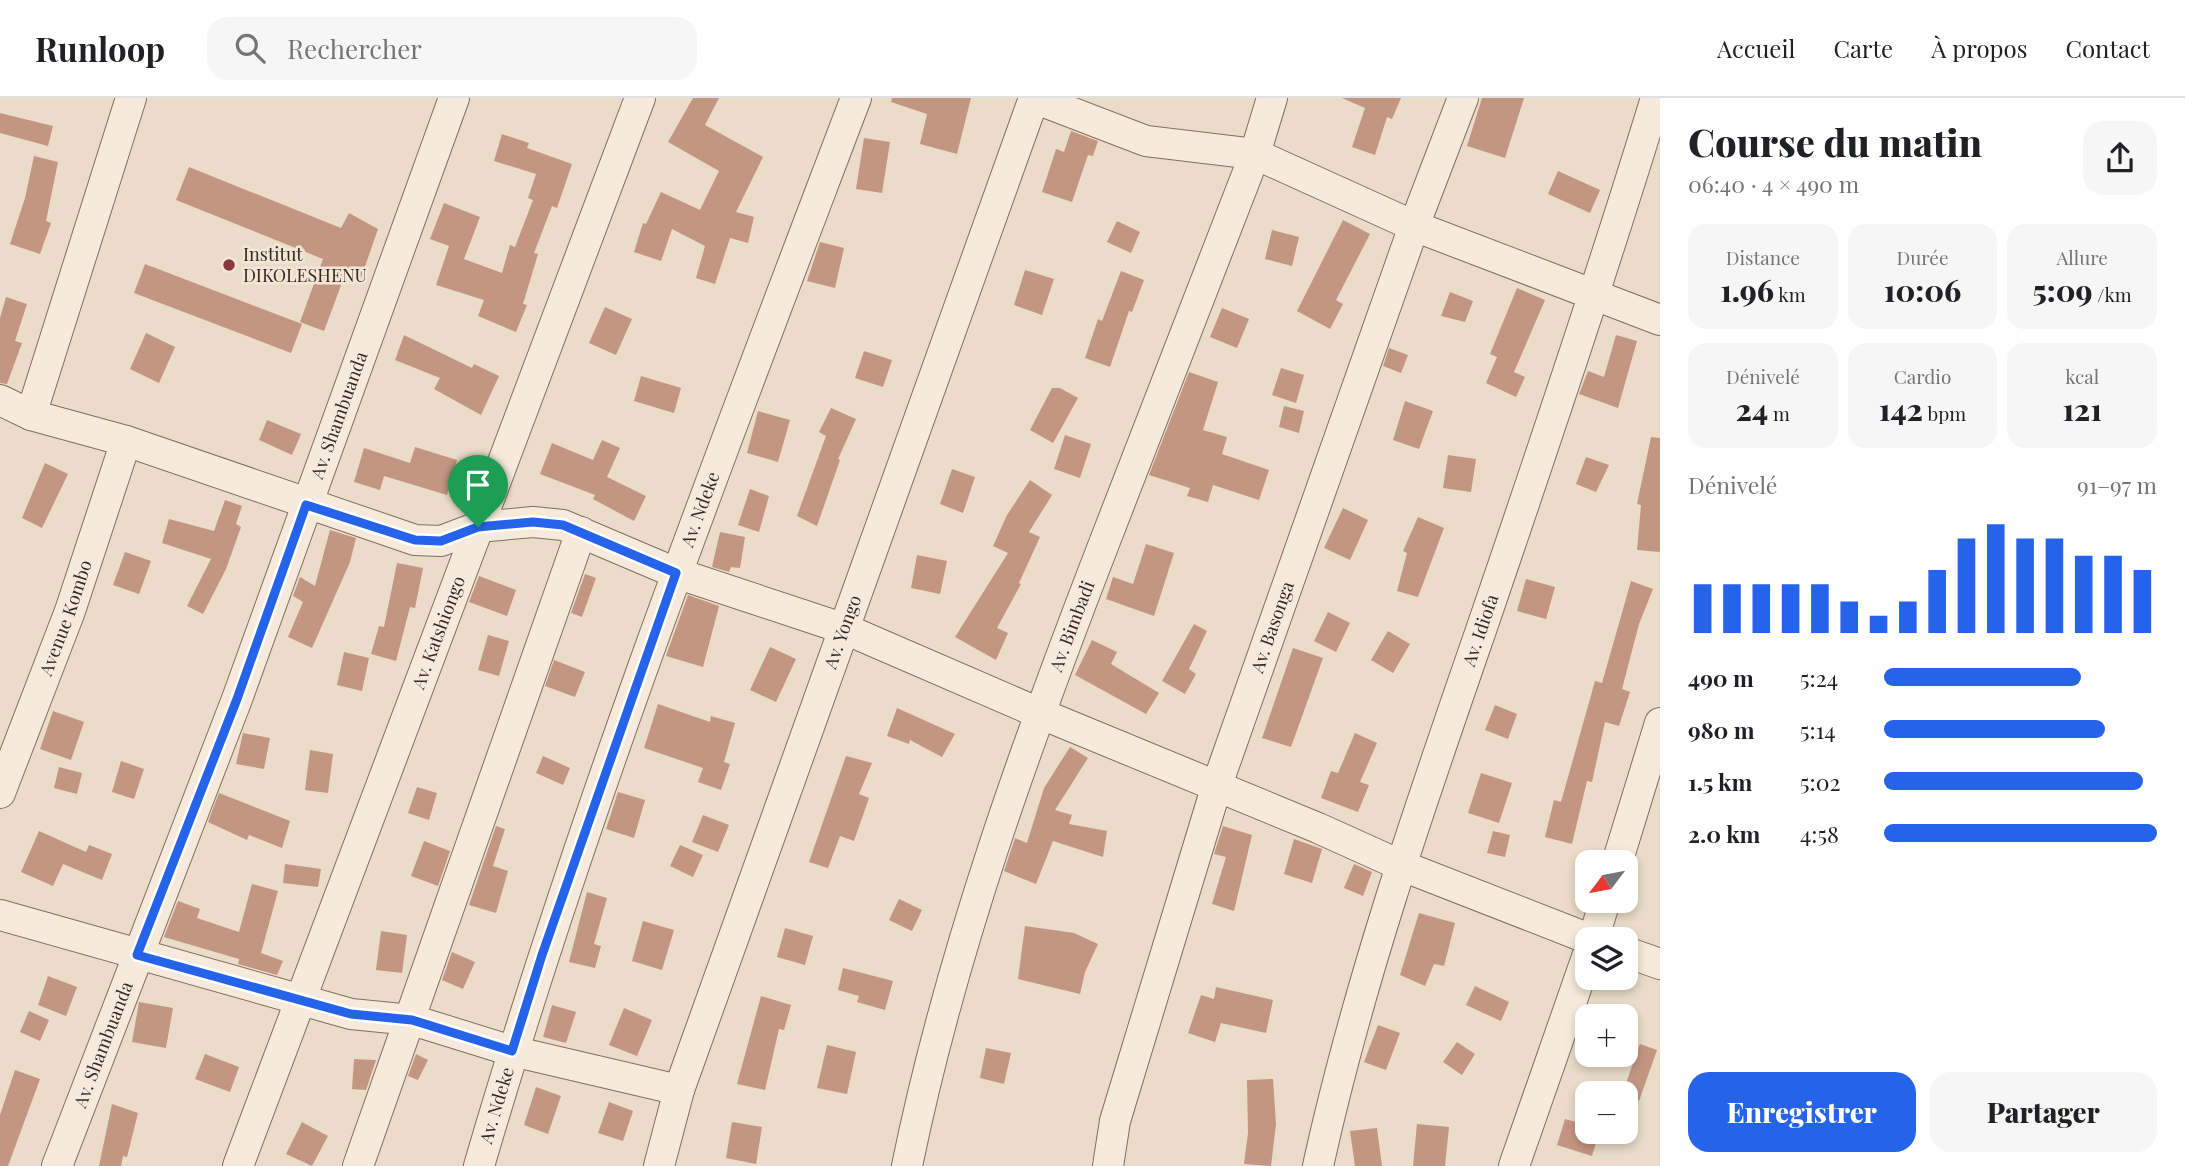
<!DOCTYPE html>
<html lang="fr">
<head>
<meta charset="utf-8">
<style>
	:root { --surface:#fff; --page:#f6f6f6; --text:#202124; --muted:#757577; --line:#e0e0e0; --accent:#2563eb }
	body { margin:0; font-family:"Playfair Display",serif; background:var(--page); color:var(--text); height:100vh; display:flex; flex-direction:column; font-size:26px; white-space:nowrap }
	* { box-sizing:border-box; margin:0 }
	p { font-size:23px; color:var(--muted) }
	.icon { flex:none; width:38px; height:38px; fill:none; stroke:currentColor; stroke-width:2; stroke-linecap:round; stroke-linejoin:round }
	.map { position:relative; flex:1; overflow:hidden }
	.sheet { display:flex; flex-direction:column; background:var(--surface); width:525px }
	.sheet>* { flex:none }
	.needle { width:46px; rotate:238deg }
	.buttons { position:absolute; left:1575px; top:752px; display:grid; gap:14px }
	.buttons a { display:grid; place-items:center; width:63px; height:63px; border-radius:14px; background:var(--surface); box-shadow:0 4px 10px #0003; font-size:35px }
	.pin { position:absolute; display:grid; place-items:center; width:60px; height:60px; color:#fff; margin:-72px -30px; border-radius:50% 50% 50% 0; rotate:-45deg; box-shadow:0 0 7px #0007 }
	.pin .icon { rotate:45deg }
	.round { display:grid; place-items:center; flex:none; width:74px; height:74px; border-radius:21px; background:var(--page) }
	.overview { display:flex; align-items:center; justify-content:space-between; height:119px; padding:0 28px }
	h1 { font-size:38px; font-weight:800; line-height:52px }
	.metrics { display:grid; grid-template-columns:repeat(3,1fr); gap:10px; height:119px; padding:7px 28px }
	.metrics div { display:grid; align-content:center; border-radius:18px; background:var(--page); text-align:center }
	.metrics b { font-size:30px; font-weight:800 }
	.metrics small { font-size:19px; font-weight:400 }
	.metrics p { font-size:19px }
	.chart { height:196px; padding:14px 28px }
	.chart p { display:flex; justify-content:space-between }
	.chart svg { width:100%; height:126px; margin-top:7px; stroke:var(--accent); stroke-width:6 }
	.action { display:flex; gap:14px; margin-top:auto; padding:14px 28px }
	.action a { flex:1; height:80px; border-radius:21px; background:var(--accent); color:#fff; font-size:28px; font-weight:800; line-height:80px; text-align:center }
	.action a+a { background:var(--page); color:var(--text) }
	ul { padding:0 28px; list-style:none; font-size:23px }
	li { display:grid; grid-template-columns:112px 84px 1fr; align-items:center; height:52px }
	li i { height:18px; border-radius:9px; background:var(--accent) }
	header { display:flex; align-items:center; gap:42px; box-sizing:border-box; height:98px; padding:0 35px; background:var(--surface); border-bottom:2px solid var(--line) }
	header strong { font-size:33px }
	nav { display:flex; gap:38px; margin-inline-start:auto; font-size:24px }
	.search { width:490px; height:63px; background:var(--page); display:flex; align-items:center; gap:18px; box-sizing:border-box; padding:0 24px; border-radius:21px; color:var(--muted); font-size:26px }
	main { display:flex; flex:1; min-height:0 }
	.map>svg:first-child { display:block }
	.building { fill:#c39682 }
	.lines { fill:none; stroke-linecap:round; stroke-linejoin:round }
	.minor-casing { stroke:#846e5f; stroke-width:32 }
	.minor { stroke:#f5eadb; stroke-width:30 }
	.route-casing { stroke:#fff; stroke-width:14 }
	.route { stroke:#2563eb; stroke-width:9 }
	.poi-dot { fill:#8c3640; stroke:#f2e7d7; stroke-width:2.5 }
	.labels { text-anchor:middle; stroke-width:5; stroke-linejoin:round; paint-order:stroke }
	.poi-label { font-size:18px; fill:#362921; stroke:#f2e7d7; text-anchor:start }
	.street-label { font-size:18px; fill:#362921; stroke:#f2e7d7 }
</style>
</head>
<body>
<header>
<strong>Runloop</strong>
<div class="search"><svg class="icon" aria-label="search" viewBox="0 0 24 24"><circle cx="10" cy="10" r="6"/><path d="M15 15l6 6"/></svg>Rechercher</div>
<nav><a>Accueil</a><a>Carte</a><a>À propos</a><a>Contact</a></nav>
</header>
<main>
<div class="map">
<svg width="1660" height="1068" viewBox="0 0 1660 1068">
	<rect width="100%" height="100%" fill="#eadcc8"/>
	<path class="building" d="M 693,0 L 719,0 L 705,27 L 763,59 L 736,114 L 754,119 L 748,145 L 730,140 L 715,186 L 696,180 L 705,148 L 672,131 L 661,163 L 634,154 L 643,125 L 646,126 L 661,94 L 700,112 L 719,73 L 668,44 Z
		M 892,0 L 971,0 L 957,56 L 920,46 L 927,16 L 891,4 Z
		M 1342,0 L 1401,0 L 1392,21 L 1387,19 L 1375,57 L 1352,49 L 1365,10 Z
		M 1482,0 L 1524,0 L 1505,60 L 1467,48 Z
		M 0,15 L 53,28 L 48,48 L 0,35 Z
		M 1071,33 L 1098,43 L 1093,58 L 1088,57 L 1072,104 L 1042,94 L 1056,51 L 1064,54 Z
		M 502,36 L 529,45 L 527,50 L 572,66 L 557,110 L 552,108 L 534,155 L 538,156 L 523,206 L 527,207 L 516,234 L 478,218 L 484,202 L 436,187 L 449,148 L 430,141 L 444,105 L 480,119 L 464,161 L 502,175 L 510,147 L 515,149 L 533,102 L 528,100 L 536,76 L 494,63 Z
		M 864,40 L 890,44 L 882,95 L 856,91 Z
		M 34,58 L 58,64 L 46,123 L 51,125 L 40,156 L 10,146 L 25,100 Z
		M 189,69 L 341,130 L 349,115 L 378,131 L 361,180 L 346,174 L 324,233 L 300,224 L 323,161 L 176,102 Z
		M 1558,73 L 1600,92 L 1590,115 L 1548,96 Z
		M 1343,122 L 1370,136 L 1336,202 L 1343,206 L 1330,231 L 1297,213 Z
		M 1117,123 L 1140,134 L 1131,155 L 1107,144 Z
		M 1272,132 L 1299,139 L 1292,168 L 1265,161 Z
		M 820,144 L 844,150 L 835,190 L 807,183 Z
		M 145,166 L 302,226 L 291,255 L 134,195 Z
		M 1025,172 L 1054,181 L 1042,217 L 1014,207 Z
		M 1121,173 L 1144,182 L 1132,214 L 1129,213 L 1110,269 L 1085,260 L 1098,221 L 1102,223 Z
		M 1517,190 L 1545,202 L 1514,274 L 1525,279 L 1516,299 L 1486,285 L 1497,259 L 1490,256 Z
		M 1450,194 L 1473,203 L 1465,224 L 1441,218 Z
		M 6,199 L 27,206 L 15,243 L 22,245 L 7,286 L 0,285 L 0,220 Z
		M 605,209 L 632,221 L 616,257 L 589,245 Z
		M 1222,210 L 1249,221 L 1237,250 L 1210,239 Z
		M 146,235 L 175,249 L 159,285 L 130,271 Z
		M 404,237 L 472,270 L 474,266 L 499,278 L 481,317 L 434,291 L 440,280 L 395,262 Z
		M 1616,237 L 1637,243 L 1618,310 L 1579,296 L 1588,273 L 1604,279 Z
		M 1389,250 L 1408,257 L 1401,275 L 1383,268 Z
		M 864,253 L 892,262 L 883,289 L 855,280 Z
		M 1281,270 L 1304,277 L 1296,305 L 1272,297 Z
		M 1189,274 L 1218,284 L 1203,332 L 1227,339 L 1222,356 L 1269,372 L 1259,402 L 1213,387 L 1208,404 L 1187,398 L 1190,390 L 1149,377 Z
		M 641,278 L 681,290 L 674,315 L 634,303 Z
		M 1052,290 L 1060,290 L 1078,300 L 1053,345 L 1030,332 Z
		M 1405,303 L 1433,313 L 1419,351 L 1393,342 Z
		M 1284,308 L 1304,313 L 1299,335 L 1279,329 Z
		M 831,310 L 856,321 L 838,361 L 840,362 L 817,428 L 797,418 L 826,338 L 819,334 Z
		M 758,313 L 790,322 L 778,364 L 747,355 Z
		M 267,322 L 301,336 L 292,357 L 259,342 Z
		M 1065,337 L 1091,346 L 1080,380 L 1054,371 Z
		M 1651,339 L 1660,340 L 1660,454 L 1637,452 L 1641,407 L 1637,406 Z
		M 602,342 L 620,350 L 607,379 L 646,398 L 634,423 L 593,401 L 595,397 L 540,376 L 552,345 L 593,362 Z
		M 415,349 L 457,362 L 447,397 L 384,378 L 380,392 L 354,384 L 364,350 L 410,365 Z
		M 1448,357 L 1476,361 L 1471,394 L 1443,390 Z
		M 1586,359 L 1609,367 L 1596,394 L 1576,386 Z
		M 45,365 L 68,376 L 42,430 L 22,420 Z
		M 952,371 L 975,379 L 963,415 L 940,406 Z
		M 1030,382 L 1052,397 L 1029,434 L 1040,439 L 1019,485 L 1021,486 L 997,530 L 1008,535 L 996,562 L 955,539 L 1008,455 L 993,448 L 1007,417 Z
		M 750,391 L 769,398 L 759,434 L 738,427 Z
		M 225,402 L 242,408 L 236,426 L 241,429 L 226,471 L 203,516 L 187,508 L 211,461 L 162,445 L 169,421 L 214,433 Z
		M 1343,410 L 1368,422 L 1350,462 L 1324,450 Z
		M 1418,419 L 1444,430 L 1418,499 L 1397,493 L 1407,455 L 1403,453 Z
		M 330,432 L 356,440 L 350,464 L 312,550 L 288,539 L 303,504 L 293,498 L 300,479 L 315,488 Z
		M 720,434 L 745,439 L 740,470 L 731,469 L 729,474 L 712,469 Z
		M 1146,446 L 1174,455 L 1154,518 L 1106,501 L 1113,479 L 1133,486 Z
		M 125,454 L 151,463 L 139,496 L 113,487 Z
		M 917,457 L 947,463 L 940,496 L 911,490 Z
		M 397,465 L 423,470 L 415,510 L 410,509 L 396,563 L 371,556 L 379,528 L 384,529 Z
		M 585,476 L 596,480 L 582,519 L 571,515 Z
		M 479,478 L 516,492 L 507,518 L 469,504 Z
		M 1526,481 L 1555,489 L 1546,521 L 1517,513 Z
		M 1631,483 L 1653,491 L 1639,526 L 1622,591 L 1630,594 L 1619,628 L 1605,624 L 1592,684 L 1587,683 L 1572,746 L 1545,739 L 1554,702 L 1561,704 L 1595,583 L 1602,585 Z
		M 688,497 L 719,508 L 703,569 L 666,558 Z
		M 1328,514 L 1350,525 L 1336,554 L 1314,543 Z
		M 1194,526 L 1207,533 L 1189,571 L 1196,576 L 1185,596 L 1162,583 Z
		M 1388,533 L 1410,546 L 1393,575 L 1371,562 Z
		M 488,537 L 509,543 L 499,578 L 478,572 Z
		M 1092,542 L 1117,554 L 1111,566 L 1159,595 L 1146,616 L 1075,577 Z
		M 770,549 L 796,561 L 776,604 L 750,592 Z
		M 1293,550 L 1323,560 L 1291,649 L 1262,640 Z
		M 344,554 L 369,560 L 362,593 L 337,587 Z
		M 554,562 L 585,574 L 575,599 L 545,588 Z
		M 658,606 L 710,624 L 711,618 L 735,625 L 724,664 L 730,666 L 721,692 L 698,684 L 703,670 L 644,650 Z
		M 1495,607 L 1517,616 L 1508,641 L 1485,632 Z
		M 897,610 L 955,636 L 942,659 L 910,642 L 909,646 L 887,638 Z
		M 53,613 L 84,624 L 71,662 L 40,651 Z
		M 243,635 L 270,640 L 264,671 L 236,666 Z
		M 1355,635 L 1377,645 L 1360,684 L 1369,687 L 1358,714 L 1321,700 L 1331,673 L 1338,675 Z
		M 1070,649 L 1088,660 L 1055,712 L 1072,717 L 1069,726 L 1107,733 L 1103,759 L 1053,743 L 1036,786 L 1004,773 L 1015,740 L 1027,745 L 1044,690 Z
		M 310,652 L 333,656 L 328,695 L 305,692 Z
		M 543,658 L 570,670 L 563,687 L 536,675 Z
		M 846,658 L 872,665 L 859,696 L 869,700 L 854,743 L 840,738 L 828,770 L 809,764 Z
		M 121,663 L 144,671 L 134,701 L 112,694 Z
		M 59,669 L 82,675 L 77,696 L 54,690 Z
		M 1481,675 L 1512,685 L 1499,725 L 1468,715 Z
		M 417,689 L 437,695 L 429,722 L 408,715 Z
		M 618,694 L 645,702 L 634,740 L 606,731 Z
		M 219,695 L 290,723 L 282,750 L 249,737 L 247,742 L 208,724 Z
		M 703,717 L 729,727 L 718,754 L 692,744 Z
		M 496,728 L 505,731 L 493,768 L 508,773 L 496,815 L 469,807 Z
		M 1223,728 L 1252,737 L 1234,813 L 1212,806 L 1226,759 L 1214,756 Z
		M 39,733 L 86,754 L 89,747 L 112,756 L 102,782 L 63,766 L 53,788 L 21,774 Z
		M 1493,733 L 1510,737 L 1505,759 L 1487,755 Z
		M 1294,741 L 1322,751 L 1312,785 L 1284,776 Z
		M 424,743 L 450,753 L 438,788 L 411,778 Z
		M 680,747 L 703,757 L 693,779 L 670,768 Z
		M 285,766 L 321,771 L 318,789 L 283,785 Z
		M 1354,766 L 1372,774 L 1363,798 L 1344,790 Z
		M 252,786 L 278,793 L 261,855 L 283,863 L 277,877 L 238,866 L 239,861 L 164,839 L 178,803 L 200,811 L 197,820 L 239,834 Z
		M 587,794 L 607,800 L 594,846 L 601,848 L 595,870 L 569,864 Z
		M 899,801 L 922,812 L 912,833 L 889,822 Z
		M 1419,815 L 1455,825 L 1444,868 L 1434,866 L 1425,888 L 1400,877 Z
		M 643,823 L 674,832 L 662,872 L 632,863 Z
		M 1025,828 L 1074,835 L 1098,846 L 1085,874 L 1080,896 L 1018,881 Z
		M 785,830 L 813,838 L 805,867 L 777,859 Z
		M 381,833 L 407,837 L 402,875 L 376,872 Z
		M 452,854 L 475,864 L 463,891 L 442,882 Z
		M 843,870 L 893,883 L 885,912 L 857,904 L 859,898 L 838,892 Z
		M 48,878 L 77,889 L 66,918 L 38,907 Z
		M 1475,888 L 1509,904 L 1501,923 L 1466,907 Z
		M 1216,889 L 1273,902 L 1266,935 L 1221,925 L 1215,944 L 1188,935 L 1201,897 L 1214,901 Z
		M 761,898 L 791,907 L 784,932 L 779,931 L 765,992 L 737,986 Z
		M 139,904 L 173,910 L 166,950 L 132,944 Z
		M 552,907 L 576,914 L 566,945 L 543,939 Z
		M 624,910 L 652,922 L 637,958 L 609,947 Z
		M 29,913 L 49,922 L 40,943 L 20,934 Z
		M 1378,927 L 1400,935 L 1386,972 L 1364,964 Z
		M 1457,944 L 1475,956 L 1462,977 L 1443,964 Z
		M 1640,946 L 1657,952 L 1639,1003 L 1622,996 Z
		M 827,947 L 856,954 L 847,996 L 817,990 Z
		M 986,950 L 1011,955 L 1004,986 L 980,980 Z
		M 205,956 L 239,969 L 230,994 L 195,981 Z
		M 416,956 L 428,962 L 418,982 L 408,978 Z
		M 354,961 L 376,962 L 366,992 L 352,991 Z
		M 15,972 L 40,981 L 8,1068 L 0,1068 L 0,1017 Z
		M 1273,981 L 1276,1026 L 1271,1068 L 1244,1066 L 1248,1035 L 1247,982 Z
		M 536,989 L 561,998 L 548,1036 L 524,1027 Z
		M 609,1004 L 633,1013 L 623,1043 L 598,1035 Z
		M 112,1006 L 138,1015 L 127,1059 L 123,1058 L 121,1068 L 99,1068 Z
		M 1565,1021 L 1587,1027 L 1587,1034 L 1599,1034 L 1592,1058 L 1557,1047 Z
		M 302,1024 L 328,1038 L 312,1068 L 286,1056 Z
		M 732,1024 L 762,1029 L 756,1066 L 726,1060 Z
		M 1417,1026 L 1449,1029 L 1445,1068 L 1413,1068 Z
		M 1377,1030 L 1382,1068 L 1355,1068 L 1350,1033 Z"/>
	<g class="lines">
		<g class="minor-casing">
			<g id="minor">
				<path d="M 1034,0 L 1146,43 L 1255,56 L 1414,128 L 1660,222"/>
				<path d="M 0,302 L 31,317 L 126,343 L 415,442 L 441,443 L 478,429 L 533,424 L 563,427 L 676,475 L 845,531 L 1039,615 L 1318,730 L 1400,767 L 1592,842"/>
				<path d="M 31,317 L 131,0"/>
				<path id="s1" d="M 0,695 L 70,513 L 126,343"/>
				<path d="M 1617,765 L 1660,625"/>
				<path d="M 0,817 L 351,916 L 412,922 L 512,953 L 679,992"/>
				<path d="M 1593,842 L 1605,803"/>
				<path d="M 1626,854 L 1660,866"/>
				<path id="s2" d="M 57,1068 L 237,601 L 454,0"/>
				<path id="s3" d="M 238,1068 L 640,0"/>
				<path d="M 358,1068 L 581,434"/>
				<path id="s4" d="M 479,1068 C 585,705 722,353 856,0"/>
				<path id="s5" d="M 659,1068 L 679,992 L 1034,0"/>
				<path id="s6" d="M 907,1068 C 951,853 1026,647 1105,443 C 1155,314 1205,185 1255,56 L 1272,0"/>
				<path id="s7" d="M 1108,1068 L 1115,1023 L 1217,687 L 1414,128 L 1463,0"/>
				<path id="s8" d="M 1318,1068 C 1358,886 1419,711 1480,535 C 1541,357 1601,180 1656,0"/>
				<path d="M 1514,1068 L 1587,859"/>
			</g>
		</g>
		<use href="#minor" class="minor"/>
	</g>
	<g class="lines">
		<g class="route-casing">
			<path id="route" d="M 306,407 L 415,442 L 441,443 L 478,429 L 533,424 L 563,427 L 676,475 L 542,857 L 512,953 L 412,922 L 351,916 L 137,857 L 237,601 Z"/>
		</g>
		<use href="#route" class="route"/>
	</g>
	<circle class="poi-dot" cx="229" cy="167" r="7"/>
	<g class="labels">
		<g class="poi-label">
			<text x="243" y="163">Institut<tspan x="243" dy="21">DIKOLESHENU</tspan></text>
		</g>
		<g class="street-label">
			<text dy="6" stroke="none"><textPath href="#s2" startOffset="802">Av. Shambuanda</textPath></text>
			<text dy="6" stroke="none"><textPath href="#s4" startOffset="693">Av. Ndeke</textPath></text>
			<text dy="6" stroke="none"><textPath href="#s1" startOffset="187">Avenue Kombo</textPath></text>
			<text dy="6" stroke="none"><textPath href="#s6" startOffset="565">Av. Bimbadi</textPath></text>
			<text dy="6" stroke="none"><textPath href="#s7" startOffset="564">Av. Basonga</textPath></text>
			<text dy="6" stroke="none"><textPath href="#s8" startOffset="560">Av. Idiofa</textPath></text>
			<text dy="6" stroke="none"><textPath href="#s3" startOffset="570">Av. Katshiongo</textPath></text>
			<text dy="6" stroke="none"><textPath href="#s5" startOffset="565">Av. Yongo</textPath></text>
			<text dy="6" stroke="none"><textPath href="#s2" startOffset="130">Av. Shambuanda</textPath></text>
			<text dy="6" stroke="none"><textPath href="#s4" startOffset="63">Av. Ndeke</textPath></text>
		</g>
	</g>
</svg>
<div class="buttons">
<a><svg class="needle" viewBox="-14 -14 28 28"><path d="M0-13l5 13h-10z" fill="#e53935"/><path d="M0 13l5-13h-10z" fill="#757577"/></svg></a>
<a><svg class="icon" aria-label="layers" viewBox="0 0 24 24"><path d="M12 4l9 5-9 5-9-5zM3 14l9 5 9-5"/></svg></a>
<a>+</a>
<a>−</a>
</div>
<div class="pin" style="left:478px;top:429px;background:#1e9e55"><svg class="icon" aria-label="arrive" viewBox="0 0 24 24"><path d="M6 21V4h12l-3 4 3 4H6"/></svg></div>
</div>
<section class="sheet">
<div class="overview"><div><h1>Course du matin</h1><p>06:40 · 4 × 490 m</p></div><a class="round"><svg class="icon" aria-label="share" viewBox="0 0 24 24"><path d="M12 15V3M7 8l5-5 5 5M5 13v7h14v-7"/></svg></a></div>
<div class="metrics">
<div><p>Distance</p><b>1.96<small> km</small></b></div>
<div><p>Durée</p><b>10:06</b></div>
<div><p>Allure</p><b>5:09<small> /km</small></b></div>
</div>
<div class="metrics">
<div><p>Dénivelé</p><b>24<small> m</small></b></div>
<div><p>Cardio</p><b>142<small> bpm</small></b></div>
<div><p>kcal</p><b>121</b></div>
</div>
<div class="chart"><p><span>Dénivelé</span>91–97 m</p>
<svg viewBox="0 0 160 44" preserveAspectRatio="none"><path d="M5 44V27M15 44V27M25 44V27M35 44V27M45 44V27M55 44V33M65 44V38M75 44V33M85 44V22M95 44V11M105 44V6M115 44V11M125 44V11M135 44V17M145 44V17M155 44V22"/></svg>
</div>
<ul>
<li><b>490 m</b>5:24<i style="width:72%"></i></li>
<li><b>980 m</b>5:14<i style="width:81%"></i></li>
<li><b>1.5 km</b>5:02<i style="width:95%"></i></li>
<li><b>2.0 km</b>4:58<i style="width:100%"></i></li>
</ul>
<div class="action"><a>Enregistrer</a><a>Partager</a></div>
</section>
</main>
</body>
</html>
